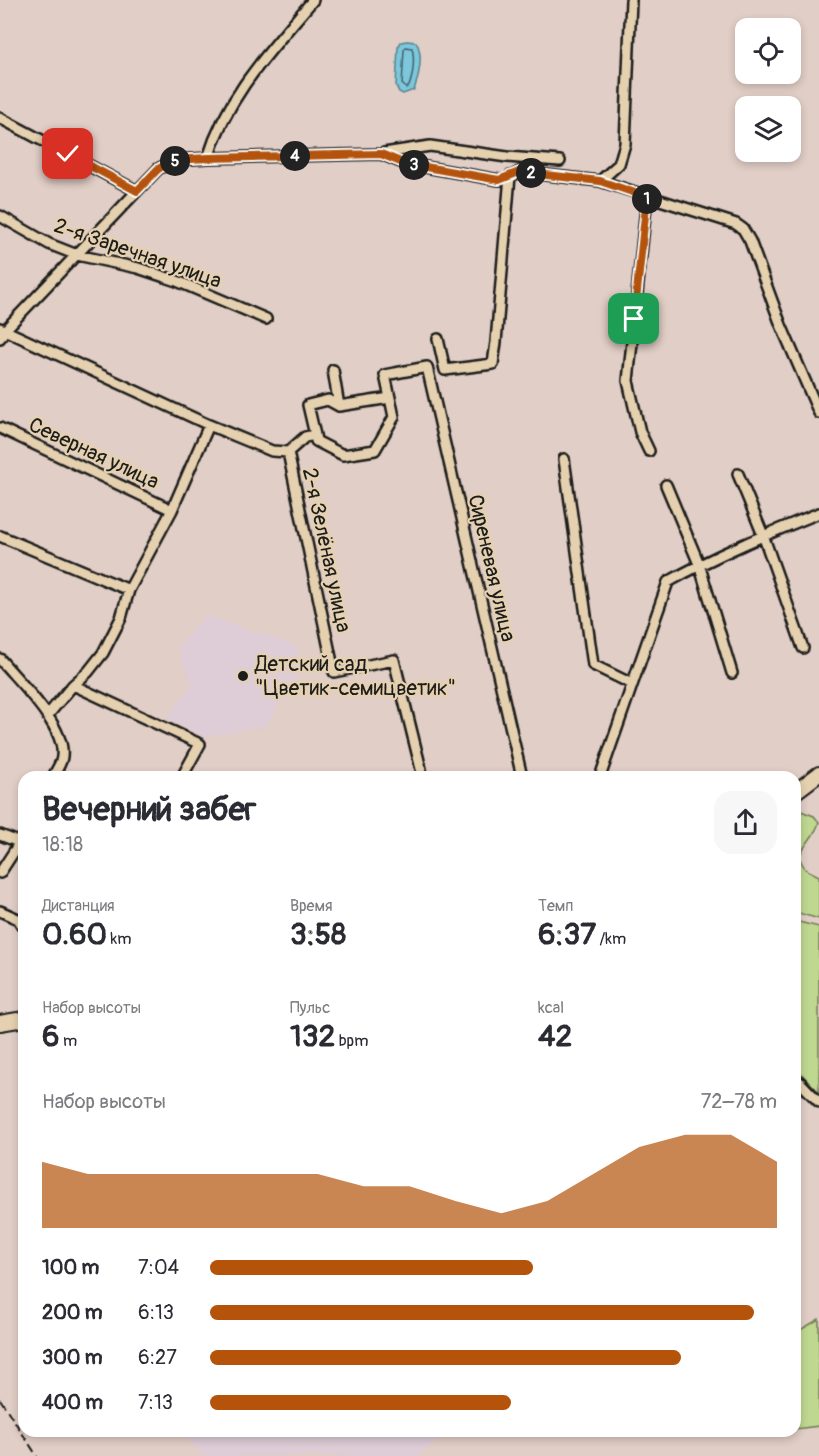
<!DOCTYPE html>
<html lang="ru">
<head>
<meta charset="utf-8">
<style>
	:root { --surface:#fff; --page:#f7f7f7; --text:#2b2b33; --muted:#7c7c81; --accent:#b45309 }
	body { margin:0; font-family:Pangolin,sans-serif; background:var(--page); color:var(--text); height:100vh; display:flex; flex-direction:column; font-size:22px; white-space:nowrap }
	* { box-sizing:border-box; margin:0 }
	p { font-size:20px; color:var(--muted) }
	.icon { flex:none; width:33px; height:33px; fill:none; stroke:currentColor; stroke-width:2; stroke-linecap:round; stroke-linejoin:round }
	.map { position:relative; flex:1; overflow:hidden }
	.sheet { position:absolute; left:18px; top:771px; width:783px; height:666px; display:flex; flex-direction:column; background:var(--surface); border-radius:18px; box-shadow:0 3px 9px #0003 }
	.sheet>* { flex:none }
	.buttons { position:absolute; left:735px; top:18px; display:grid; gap:12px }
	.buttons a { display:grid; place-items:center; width:66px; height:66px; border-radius:12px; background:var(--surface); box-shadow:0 3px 9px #0003; font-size:30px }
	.pin { position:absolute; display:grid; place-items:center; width:51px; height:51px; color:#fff; margin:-26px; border-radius:12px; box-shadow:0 3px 9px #0006 }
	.km { position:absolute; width:30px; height:30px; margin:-15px; border-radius:50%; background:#222; color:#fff; font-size:16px; line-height:30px; text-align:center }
	.round { display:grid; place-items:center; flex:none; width:63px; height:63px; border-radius:18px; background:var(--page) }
	.headline { display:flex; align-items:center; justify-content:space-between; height:102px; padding:0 24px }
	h1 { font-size:33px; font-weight:800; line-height:45px }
	.stats { display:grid; grid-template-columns:repeat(3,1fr); gap:9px; height:102px; padding:6px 24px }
	.stats div { display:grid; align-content:center }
	.stats b { font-size:30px; font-weight:800 }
	.stats small { font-size:16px; font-weight:400 }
	.stats p { font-size:16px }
	.chart { height:168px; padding:12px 24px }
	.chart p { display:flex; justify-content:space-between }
	.chart svg { width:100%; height:108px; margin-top:6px; fill:var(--accent); opacity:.7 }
	ul { padding:0 24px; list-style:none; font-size:20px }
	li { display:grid; grid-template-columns:96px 72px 1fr; align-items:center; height:45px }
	li i { height:15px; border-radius:8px; background:var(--accent) }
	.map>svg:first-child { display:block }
	.built { fill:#deccd6 }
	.green { fill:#bfd88f; stroke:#6e7a56; stroke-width:1.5 }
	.water { fill:#7cc7dc; stroke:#56838f; stroke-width:1.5 }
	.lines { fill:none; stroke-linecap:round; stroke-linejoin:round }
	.shore { stroke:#426069; stroke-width:1.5 }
	.street-casing { stroke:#1c1c1c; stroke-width:14 }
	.secondary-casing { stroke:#1c1c1c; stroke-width:18 }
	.street { stroke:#e5d1af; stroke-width:9 }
	.secondary { stroke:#e5d1af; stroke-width:14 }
	.rail { stroke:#1c1c1c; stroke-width:2; stroke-dasharray:9 4.5; stroke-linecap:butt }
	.route-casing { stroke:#fff; stroke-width:12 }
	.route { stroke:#b45309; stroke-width:8 }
	.poi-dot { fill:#1c1c1c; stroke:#e5d1af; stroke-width:2 }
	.labels { text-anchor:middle; stroke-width:4.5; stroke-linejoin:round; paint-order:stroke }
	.street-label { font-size:21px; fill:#1c1c1c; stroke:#e5d1af }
	.poi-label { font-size:21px; fill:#1c1c1c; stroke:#e5d1af; text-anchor:start }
</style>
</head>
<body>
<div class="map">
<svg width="819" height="1456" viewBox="0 0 819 1456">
	<rect width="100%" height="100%" fill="#e1cec6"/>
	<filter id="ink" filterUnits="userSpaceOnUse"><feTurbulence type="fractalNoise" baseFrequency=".0167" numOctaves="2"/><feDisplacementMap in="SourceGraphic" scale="12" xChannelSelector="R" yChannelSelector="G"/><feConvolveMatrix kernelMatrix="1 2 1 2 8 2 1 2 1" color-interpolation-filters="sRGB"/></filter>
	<g filter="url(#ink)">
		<path class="built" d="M 205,615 L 296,646 L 302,669 L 266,726 L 205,737 L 167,719 L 192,684 L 177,647 Z
			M 180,1431 L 451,1431 L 418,1456 L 203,1456 Z"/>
		<path class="green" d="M 801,811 L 814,816 L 819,822 C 816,835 804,844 799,857 L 805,869 L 819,876 L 819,919 L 795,912 L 795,814 Z
			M 795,921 L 819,927 L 819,1092 L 795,1067 Z
			M 819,1319 L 819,1426 L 795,1429 L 795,1333 Z"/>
		<path class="water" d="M 407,41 L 416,42 C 424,54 419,77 414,90 L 403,94 L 399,92 L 396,86 L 398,47 L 401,42 Z"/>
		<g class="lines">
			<path class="shore" d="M 406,47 L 412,48 C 415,59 413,76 409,86 L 406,88 L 402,84 L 404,50 Z"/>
			<g class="street-casing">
				<path id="street" d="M 0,118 L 137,191
					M 384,153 L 430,146 L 507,157 L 560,161
					M 208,158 C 227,95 272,49 313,0
					M 600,181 L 619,164 L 625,144 L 631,0
					M 647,197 L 628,381 L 640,432 L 649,451
					M 0,216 L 49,244 L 77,255 L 138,268 L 177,281 L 266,319
					M 0,328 L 209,425 L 272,451 L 288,452 L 334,672 L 394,660 L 421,769
					M 0,338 L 4,331 L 158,169 L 175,160 L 208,158 L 381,154 L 403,163 L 499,180 L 505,180 L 519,172 L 600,181 L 736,224 L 743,229 L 750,241 L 781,325 L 819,413
					M 438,339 L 445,370 L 493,364 L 496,342 L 510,176
					M 333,370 L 339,406
					M 0,428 L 172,510
					M 315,435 L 316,441 L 343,455 L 375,450 L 394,417 L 390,398
					M 288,452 L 305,437 L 315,435 L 308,405 L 328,400 L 339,406 L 390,398 L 385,375 L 427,367 L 522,777
					M 564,459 L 593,665 L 632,684
					M 738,474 L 763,535 L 803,648
					M 666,485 L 699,564 L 732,673
					M 0,536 L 129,590
					M 0,659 C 18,681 66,726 62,756 C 62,763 56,770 53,777
					M 73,685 L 200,744 L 182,777
					M 47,716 L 73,685 L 88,672 L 103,653 L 121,618 L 129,590 L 172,510 L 209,425
					M 600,777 L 668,582 C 716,555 767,534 819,513
					M 0,835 L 24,844
					M 0,873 L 24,836
					M 0,911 L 18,919 L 24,928
					M 795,1077 L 819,1102"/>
			</g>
			<g class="secondary-casing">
				<path id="secondary" d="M 795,792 L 819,774
					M 0,1023 L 24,1019"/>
			</g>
			<use href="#street" class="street"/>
			<use href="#secondary" class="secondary"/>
			<path class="rail" d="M 0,1399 L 37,1456"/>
		</g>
	</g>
	<g class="lines" filter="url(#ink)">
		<g class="route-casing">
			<path id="route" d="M 68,154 L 137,191 L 158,169 L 175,160 L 208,158 L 381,154 L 403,163 L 499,180 L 519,172 L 600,181 L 647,197 L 634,319"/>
		</g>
		<use href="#route" class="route"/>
	</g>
	<circle class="poi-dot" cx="243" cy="676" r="6"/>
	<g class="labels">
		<g class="street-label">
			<text transform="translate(138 253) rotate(19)" y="7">2-я Заречная улица</text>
			<text transform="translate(94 453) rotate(25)" y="7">Северная улица</text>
			<text transform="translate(327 550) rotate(78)" y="7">2-я Зелёная улица</text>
			<text transform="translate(492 568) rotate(77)" y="7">Сиреневая улица</text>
		</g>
		<g class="poi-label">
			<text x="255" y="671">Детский сад<tspan x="255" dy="24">"Цветик-семицветик"</tspan></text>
		</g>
	</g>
</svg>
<div class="buttons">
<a><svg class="icon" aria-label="locate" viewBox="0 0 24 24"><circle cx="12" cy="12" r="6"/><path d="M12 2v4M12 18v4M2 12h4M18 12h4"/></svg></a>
<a><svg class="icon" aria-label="layers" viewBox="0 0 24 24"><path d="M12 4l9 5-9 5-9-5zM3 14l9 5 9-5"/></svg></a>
</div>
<div class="pin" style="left:634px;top:319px;background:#1e9e55"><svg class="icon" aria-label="arrive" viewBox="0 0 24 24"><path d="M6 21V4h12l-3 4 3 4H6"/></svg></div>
<div class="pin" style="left:68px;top:154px;background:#d93025"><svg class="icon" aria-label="check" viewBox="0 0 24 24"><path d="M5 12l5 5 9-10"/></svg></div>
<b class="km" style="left:647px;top:199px">1</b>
<b class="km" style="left:531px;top:173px">2</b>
<b class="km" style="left:414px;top:165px">3</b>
<b class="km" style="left:295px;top:156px">4</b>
<b class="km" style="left:175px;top:161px">5</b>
<section class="sheet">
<div class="headline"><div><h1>Вечерний забег</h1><p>18:18</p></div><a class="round"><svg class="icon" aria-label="share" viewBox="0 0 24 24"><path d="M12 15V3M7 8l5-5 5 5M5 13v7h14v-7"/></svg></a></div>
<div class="stats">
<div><p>Дистанция</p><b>0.60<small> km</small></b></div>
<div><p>Время</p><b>3:58</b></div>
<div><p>Темп</p><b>6:37<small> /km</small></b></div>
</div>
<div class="stats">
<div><p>Набор высоты</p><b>6<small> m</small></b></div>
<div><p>Пульс</p><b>132<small> bpm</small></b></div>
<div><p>kcal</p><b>42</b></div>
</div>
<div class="chart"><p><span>Набор высоты</span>72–78 m</p>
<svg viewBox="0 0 160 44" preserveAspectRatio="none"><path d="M0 44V17L10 22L20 22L30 22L40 22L50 22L60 22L70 27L80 27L90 33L100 38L110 33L120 22L130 11L140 6L150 6L160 17V44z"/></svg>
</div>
<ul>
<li><b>100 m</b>7:04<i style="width:57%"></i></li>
<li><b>200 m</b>6:13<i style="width:96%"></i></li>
<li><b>300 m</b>6:27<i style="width:83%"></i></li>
<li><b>400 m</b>7:13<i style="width:53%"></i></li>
</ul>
</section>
</div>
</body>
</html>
